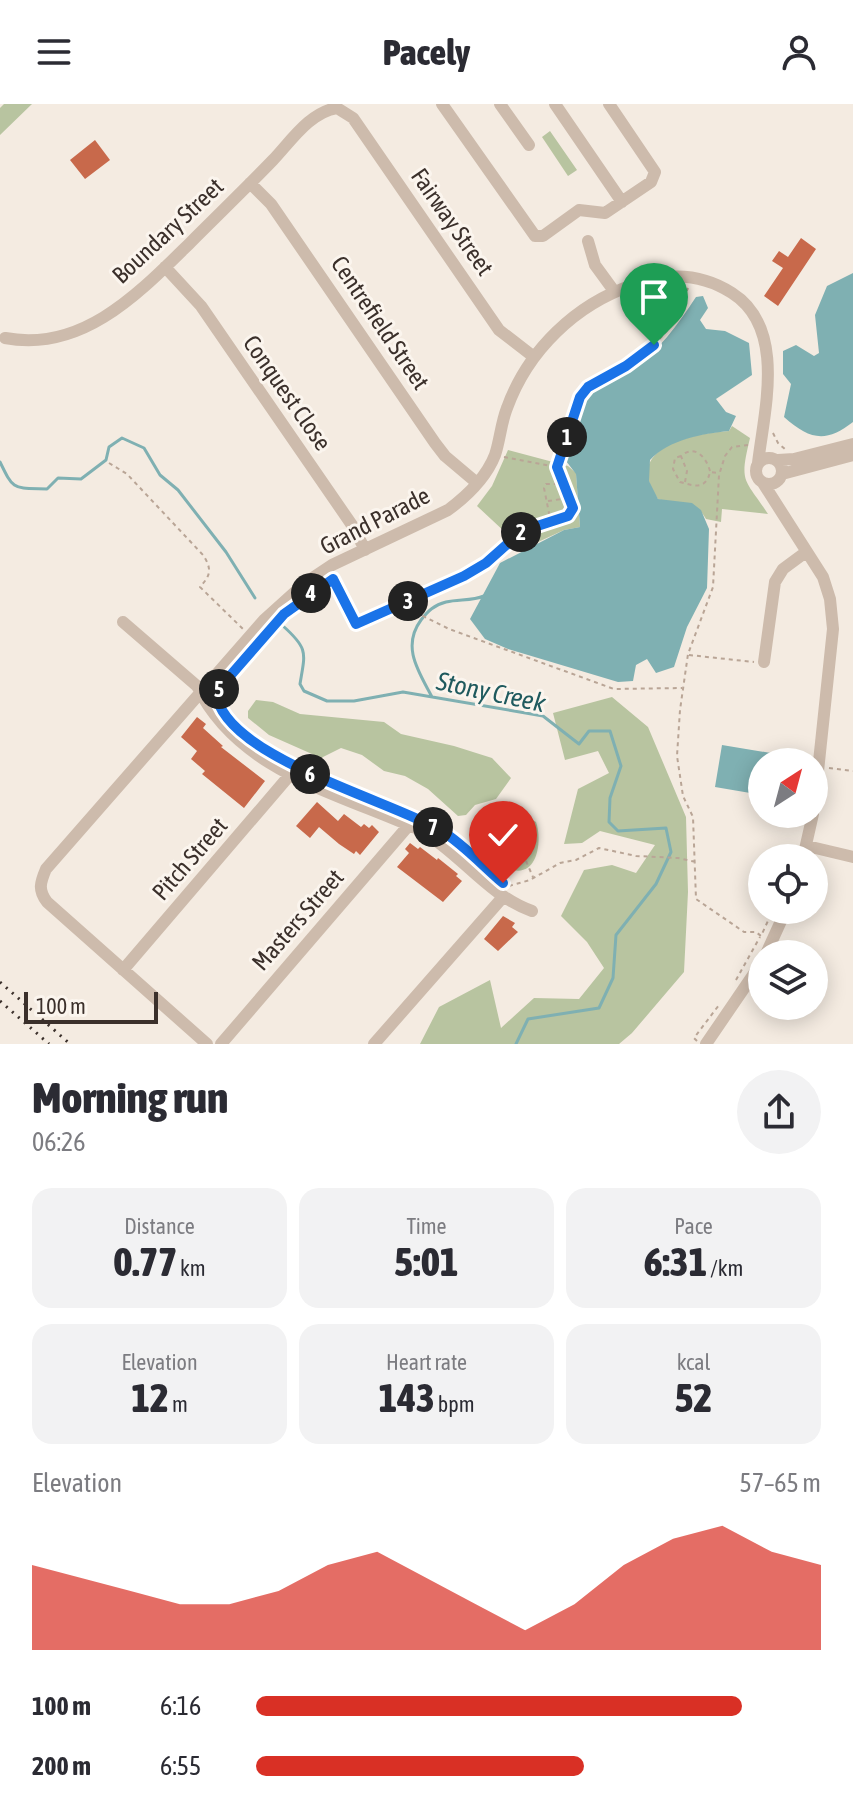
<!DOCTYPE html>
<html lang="en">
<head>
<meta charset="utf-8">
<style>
	:root { --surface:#fff; --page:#f2f2f3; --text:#2b2b33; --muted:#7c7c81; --accent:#d93025 }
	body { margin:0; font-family:"Asap Condensed",sans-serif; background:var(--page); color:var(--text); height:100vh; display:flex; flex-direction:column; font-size:30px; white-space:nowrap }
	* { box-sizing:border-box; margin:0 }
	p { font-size:26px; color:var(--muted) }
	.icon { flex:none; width:44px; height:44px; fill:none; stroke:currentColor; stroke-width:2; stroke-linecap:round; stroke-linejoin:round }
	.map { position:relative; height:940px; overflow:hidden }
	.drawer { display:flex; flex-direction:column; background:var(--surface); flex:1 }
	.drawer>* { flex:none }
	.needle { width:52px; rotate:36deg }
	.fabs { position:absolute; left:748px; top:644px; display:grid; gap:16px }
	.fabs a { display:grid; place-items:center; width:80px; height:80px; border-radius:50%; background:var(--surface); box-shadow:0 4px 20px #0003; font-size:40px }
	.scale { position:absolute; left:24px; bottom:20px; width:134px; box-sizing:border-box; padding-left:8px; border:4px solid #3b302b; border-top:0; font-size:22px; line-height:28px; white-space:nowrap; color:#3b302b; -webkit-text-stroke:6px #fbf5ee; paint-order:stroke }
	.pin { position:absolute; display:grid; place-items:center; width:68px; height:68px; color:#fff; margin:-82px -34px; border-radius:50% 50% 50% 0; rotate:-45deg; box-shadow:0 0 8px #0007 }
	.pin .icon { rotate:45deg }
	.km { position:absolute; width:40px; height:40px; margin:-20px; border-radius:50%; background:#222; color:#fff; font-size:22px; line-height:40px; text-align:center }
	.round { display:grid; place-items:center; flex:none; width:84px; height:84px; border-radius:42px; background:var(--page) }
	.head { display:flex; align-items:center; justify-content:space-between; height:136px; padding:0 32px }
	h1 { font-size:44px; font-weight:800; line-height:60px }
	.stats { display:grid; grid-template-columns:repeat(3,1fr); gap:12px; height:136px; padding:8px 32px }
	.stats div { display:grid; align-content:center; border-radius:20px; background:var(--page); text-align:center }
	.stats b { font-size:40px; font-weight:800 }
	.stats small { font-size:22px; font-weight:400 }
	.stats p { font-size:22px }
	.chart { height:224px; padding:16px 32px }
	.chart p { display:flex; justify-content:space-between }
	.chart svg { width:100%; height:144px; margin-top:8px; fill:var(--accent); opacity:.7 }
	ul { padding:0 32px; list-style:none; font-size:26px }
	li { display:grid; grid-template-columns:128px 96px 1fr; align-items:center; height:60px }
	li i { height:20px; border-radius:10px; background:var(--accent) }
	header { display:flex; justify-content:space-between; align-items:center; height:104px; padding:0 32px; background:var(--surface); font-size:36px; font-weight:800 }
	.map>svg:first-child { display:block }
	.green { fill:#b8c4a0 }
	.water { fill:#7fb0b2 }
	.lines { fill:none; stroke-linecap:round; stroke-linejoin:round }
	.stream { stroke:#7fb0b2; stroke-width:3 }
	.building { fill:#c8694b }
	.path { stroke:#b9a596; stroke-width:2; stroke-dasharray:4 4; stroke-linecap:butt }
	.minor { stroke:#cdbbac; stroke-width:12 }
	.rail { stroke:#3b302b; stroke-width:3; stroke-dasharray:2 6; stroke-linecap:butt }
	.route-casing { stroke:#fff; stroke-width:16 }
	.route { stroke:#1a73e8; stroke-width:10 }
	.labels { text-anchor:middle; stroke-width:6; stroke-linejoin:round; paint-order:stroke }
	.street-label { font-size:24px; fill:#3b302b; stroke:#fbf5ee }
	.water-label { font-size:26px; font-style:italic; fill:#1f5a5e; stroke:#fbf5ee }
</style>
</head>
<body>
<header><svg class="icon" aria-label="menu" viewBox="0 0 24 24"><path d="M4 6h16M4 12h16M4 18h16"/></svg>Pacely<svg class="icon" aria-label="person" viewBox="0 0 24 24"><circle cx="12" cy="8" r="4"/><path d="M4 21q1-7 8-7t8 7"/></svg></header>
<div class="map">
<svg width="853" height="940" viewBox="0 0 853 940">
	<rect width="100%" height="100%" fill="#f4ebe1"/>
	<path class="green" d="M 4,0 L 32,0 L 0,31 L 0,4 Z
		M 550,27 L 577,66 L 568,72 L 542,33 Z
		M 732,322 L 750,334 C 739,380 744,373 768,410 L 722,405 L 721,418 L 706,415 C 694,393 679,402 658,395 C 621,344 693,329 729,327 Z
		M 508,346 L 568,362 L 576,369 L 580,423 L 564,426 L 523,445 L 477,402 L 492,382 Z
		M 612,593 L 648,623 L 686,713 L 688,788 L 684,868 L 632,929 L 619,940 L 420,940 L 439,903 L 490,876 L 501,924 L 534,894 L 579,895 L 604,864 L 587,838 L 561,812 L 584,766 L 612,761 L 636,769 L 655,741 L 600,727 L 582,739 L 564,740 L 578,685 L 609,669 L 598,647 L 565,656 L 553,609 Z
		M 256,596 L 273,598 L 300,610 L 384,618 L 401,630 L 454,642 L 492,654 L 511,674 L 496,695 L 475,701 L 466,711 L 458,712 L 428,685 L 405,672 L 384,667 L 362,651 L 341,644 L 321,654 L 269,631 L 248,614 L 248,607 Z
		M 529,714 L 536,718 C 542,734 539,772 513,766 C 500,763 487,748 478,739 L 475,724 L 479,717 Z"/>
	<path class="water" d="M 853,169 L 853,318 C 826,339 810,336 784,313 L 791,280 L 783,270 L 783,247 L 796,241 L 814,252 L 819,249 L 815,211 L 827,182 Z
		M 703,192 L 708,204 L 700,216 L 706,225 L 725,227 L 749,239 L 752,271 L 716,295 L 726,308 L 736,312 L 729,327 C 702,330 670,335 650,356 L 649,377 L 658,395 L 692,399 L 701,406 L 709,425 L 707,484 L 687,523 L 674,563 L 656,569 L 647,555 L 636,561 L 633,577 L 618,578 L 508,545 L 485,535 L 470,515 L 500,459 L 564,426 L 580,423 L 576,370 L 563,353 C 569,337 574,307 583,294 C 593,278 615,276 630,266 C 659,248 678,220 696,193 Z
		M 722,641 L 783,651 L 782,658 L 762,658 L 762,691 L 715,683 Z"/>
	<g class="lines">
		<path class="stream" d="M 0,358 C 14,387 13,384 47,385 L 58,374 L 81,375 L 106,356 L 109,343 L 122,334 L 144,344 L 160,371 L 178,386 L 226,448 L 255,494
			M 283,522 C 309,545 305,549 300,580 L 304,587 L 327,597 L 354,597 L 403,588 L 543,612 L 579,640 L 589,627 L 610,627 L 621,662 L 610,694 L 609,718 L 618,727 L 666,724 L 671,748 L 656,780 L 616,831 L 613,874 L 599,904 L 528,915 L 516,940
			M 432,593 C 419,568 401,543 421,516 C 428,507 434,501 446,498 C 459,495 472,497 484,492"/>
	</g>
	<path class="building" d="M 95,36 L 110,56 L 85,75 L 70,56 Z
		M 801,134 L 816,145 L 778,202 L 764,192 L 783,164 L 772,157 L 779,147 L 788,153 Z
		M 197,613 L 206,620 L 203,624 L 223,642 L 221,643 L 265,677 L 244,704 L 202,670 L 205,667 L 191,655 L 197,647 L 181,633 Z
		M 317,698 L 338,717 L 344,710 L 361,723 L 364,720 L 369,724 L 372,721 L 379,728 L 360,751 L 356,747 L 354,750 L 339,740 L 319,723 L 310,734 L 296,722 Z
		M 410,739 L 418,745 L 420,743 L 437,756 L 438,754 L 458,770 L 456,772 L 462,777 L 443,798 L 397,763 L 409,749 L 405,745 Z
		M 503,812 L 515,819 L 512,823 L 518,828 L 498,847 L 484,835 Z"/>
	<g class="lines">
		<path class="path" d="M 773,329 L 778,339 L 786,346
			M 748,341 L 732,343 L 725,352 L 719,371 L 713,483 L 688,550 L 680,606 L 677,652 L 683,692 L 693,713 L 696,795 L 744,828 L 756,828 L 761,832 L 773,806
			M 681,352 L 675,354 L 673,365 L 680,378 C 694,382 706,386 710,368 L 718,369
			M 504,353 L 556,363
			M 109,359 L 127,370 L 203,451 C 212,465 211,471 200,483 L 243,525
			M 685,378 L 687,367 L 681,352 C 695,340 706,353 710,367
			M 548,397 L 569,394
			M 551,419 L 544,384 L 546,380 L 564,380
			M 310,489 L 333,475 L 353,518 L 360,519 L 486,459 L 522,427 L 568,412 L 573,404 L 557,363 L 580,293 L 588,283 L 626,262 L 654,241 L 671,222 L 688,184
			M 401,501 L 449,525 L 614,585 L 682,584
			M 689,551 L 754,558
			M 829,664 L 853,667
			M 526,757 L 533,773
			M 509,782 L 530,776 L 560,759 L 576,756 L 599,744 L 636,752 L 678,754 L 696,758
			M 736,876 L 760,833
			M 697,937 L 694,934 L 719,901"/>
		<path class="minor" d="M 442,0 L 535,132 L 543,132 L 579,106 L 605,109 L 651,78 L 655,68 L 609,0
			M 500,0 L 529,41
			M 555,0 L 622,98
			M 337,4 L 353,14 L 499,226 L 534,253
			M 250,79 L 271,100 L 435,339 L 445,352 L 477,379
			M 588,137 L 595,161 L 614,187
			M 165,163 L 201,202 L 354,424 L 365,446
			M 5,234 C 83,249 140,188 191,138 C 218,111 246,84 273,56 C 291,37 310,8 337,4
			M756 367a13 13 0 1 1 26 0a13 13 0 1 1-26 0Z
			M 778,356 L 794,355 L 853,340
			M 782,370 L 853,351
			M 763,379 L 823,473 L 830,495 L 833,525 L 814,705
			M 123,518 L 197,582 C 239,669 342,690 422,727 C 461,750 489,792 532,807
			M 764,558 L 775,478 L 783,465 L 806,448
			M 807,742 L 853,753
			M 803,754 L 813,710
			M 766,850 L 786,806
			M 123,866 L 289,672
			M 207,940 L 47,798 C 38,786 40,779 46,765 L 264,516 L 305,479 L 332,461 L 448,406 C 467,392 486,374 495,351 C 500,336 501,319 507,304 C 528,246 576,200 633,181 C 668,168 701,169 732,189 C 787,224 764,307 758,359
			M 221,940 L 409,721
			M 374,940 L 503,793
			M 706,940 L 762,858"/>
		<path class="rail" d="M 0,878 L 70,940
			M 0,897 L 49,940"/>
	</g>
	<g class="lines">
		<g class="route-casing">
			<path id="route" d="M 503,779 C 483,762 464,741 442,727 C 392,697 221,652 216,588 L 284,510 L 333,475 L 356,520 L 464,472 L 486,459 L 522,427 L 568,412 L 573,404 L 557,363 L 580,293 L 588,283 L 626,262 L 654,241"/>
		</g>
		<use href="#route" class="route"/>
	</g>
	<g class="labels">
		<g class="street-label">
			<text transform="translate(452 118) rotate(55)" y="8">Fairway Street</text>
			<text transform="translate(168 127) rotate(-43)" y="8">Boundary Street</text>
			<text transform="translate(380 219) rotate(56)" y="8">Centrefield Street</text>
			<text transform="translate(287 289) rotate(55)" y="8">Conquest Close</text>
			<text transform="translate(375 417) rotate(-27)" y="8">Grand Parade</text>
			<text transform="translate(190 755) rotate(-49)" y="8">Pitch Street</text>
			<text transform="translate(298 816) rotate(-49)" y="8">Masters Street</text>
		</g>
		<g class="water-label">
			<text transform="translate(491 588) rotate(12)" y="9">Stony Creek</text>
		</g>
	</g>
</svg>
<div class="fabs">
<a><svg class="needle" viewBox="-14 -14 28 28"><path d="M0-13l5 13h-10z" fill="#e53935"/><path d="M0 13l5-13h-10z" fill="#7c7c81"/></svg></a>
<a><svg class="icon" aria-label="locate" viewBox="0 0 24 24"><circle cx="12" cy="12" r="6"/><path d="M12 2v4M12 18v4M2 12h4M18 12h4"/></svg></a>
<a><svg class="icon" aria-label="layers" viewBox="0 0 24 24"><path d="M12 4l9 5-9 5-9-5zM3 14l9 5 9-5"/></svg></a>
</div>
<div class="scale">100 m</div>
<div class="pin" style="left:654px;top:241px;background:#1e9e55"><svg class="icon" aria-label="arrive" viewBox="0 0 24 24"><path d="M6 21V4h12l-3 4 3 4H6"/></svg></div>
<div class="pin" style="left:503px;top:779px;background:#d93025"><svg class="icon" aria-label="check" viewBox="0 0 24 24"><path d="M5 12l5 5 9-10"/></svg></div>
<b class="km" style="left:567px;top:333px">1</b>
<b class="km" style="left:521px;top:428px">2</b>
<b class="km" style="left:408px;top:497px">3</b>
<b class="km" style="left:311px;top:489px">4</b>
<b class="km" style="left:219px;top:585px">5</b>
<b class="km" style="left:310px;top:670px">6</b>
<b class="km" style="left:433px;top:723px">7</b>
</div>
<section class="drawer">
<div class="head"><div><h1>Morning run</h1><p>06:26</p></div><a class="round"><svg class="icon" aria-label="share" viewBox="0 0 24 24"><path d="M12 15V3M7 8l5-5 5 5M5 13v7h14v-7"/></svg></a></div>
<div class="stats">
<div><p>Distance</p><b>0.77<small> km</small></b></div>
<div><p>Time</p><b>5:01</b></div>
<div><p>Pace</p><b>6:31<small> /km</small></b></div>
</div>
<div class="stats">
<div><p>Elevation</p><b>12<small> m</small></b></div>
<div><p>Heart rate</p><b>143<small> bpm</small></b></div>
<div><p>kcal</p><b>52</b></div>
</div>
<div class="chart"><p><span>Elevation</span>57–65 m</p>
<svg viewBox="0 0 160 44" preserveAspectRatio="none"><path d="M0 44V18L10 22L20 26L30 30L40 30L50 26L60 18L70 14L80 22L90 30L100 38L110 30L120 18L130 10L140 6L150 14L160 18V44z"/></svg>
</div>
<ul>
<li><b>100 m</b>6:16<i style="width:86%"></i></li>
<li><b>200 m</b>6:55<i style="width:58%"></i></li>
</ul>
</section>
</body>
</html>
